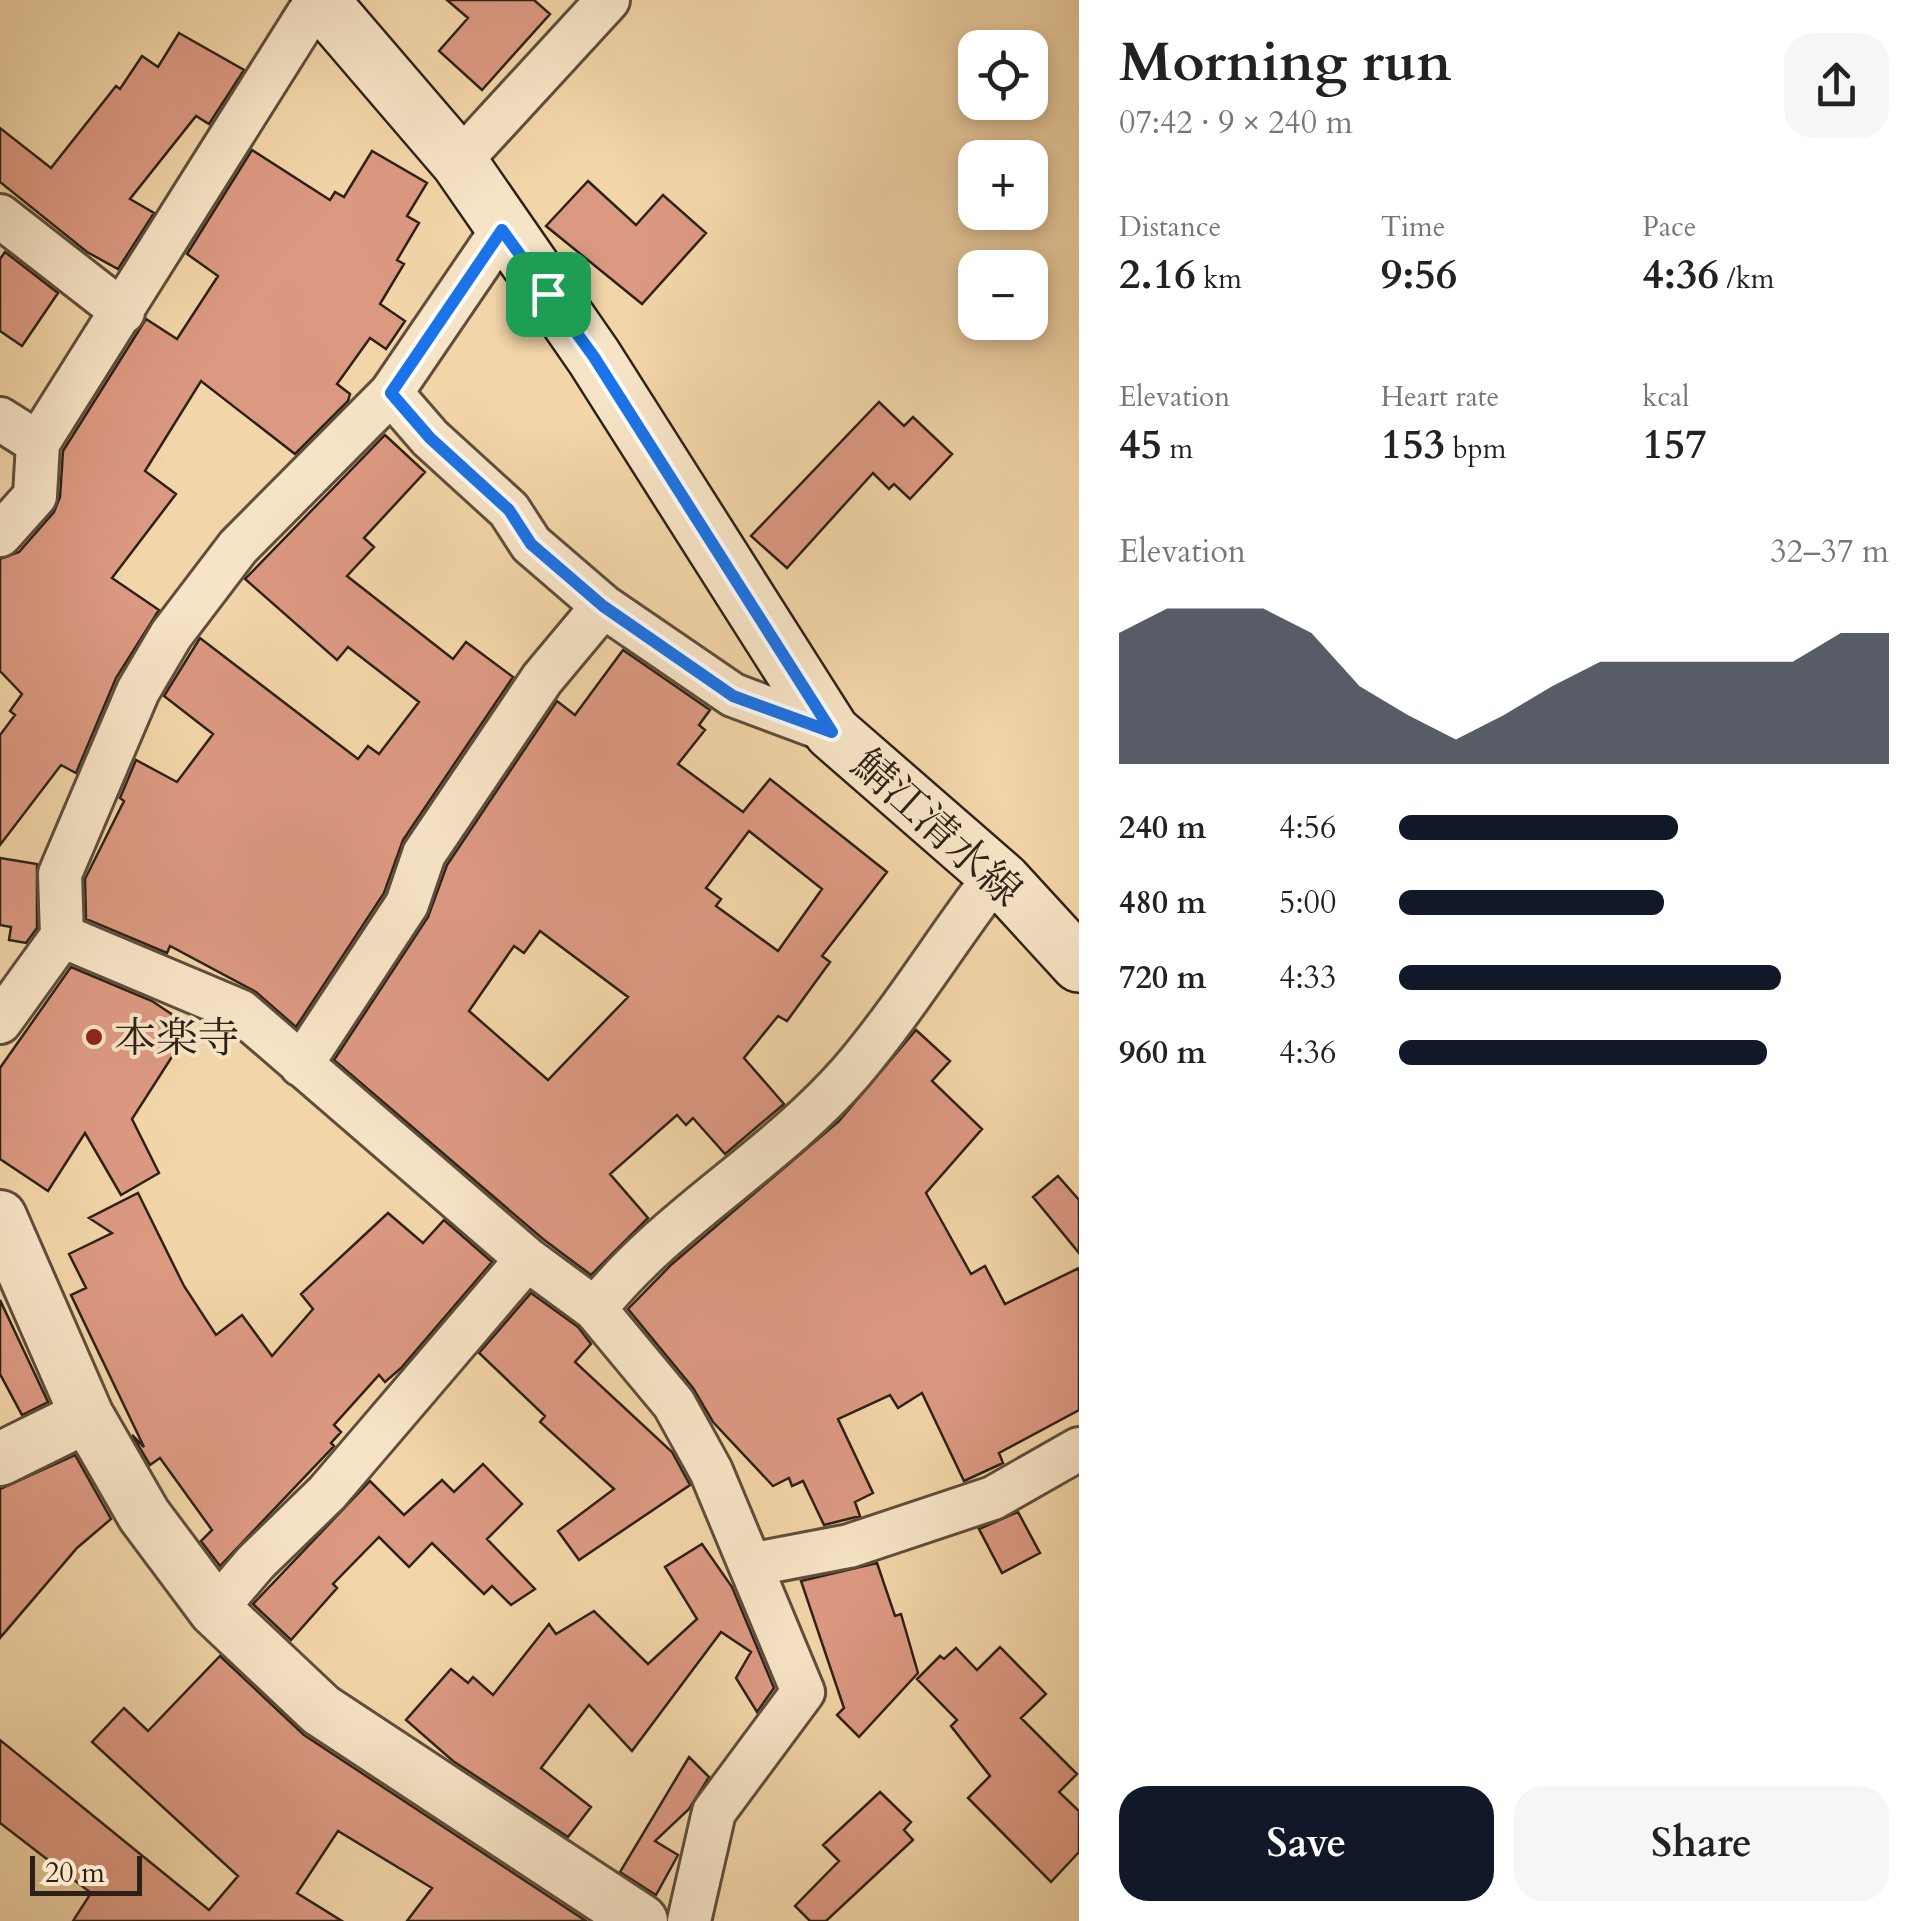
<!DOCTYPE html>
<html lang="en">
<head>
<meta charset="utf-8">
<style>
	:root { --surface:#fff; --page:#f6f6f6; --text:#222; --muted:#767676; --accent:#111827 }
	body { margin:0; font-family:Cardo,"Noto Serif JP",serif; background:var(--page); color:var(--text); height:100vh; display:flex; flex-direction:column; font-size:38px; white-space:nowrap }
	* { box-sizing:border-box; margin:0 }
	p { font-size:32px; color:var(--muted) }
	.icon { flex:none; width:55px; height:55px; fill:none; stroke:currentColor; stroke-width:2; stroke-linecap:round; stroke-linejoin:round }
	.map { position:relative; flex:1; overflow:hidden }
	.drawer { display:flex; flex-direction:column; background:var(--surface); width:850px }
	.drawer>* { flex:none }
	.tools { position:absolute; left:958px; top:30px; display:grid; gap:20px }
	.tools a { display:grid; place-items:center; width:90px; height:90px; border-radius:20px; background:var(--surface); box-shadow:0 5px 15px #0003; font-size:50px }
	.scale { position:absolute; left:30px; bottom:25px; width:112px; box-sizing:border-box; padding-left:10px; border:5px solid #2d2117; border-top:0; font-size:28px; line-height:35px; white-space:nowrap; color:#2d2117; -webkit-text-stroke:8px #f7e4c6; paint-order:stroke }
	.pin { position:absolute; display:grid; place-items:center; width:85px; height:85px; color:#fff; margin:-42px; border-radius:20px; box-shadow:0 5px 15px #0006 }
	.round { display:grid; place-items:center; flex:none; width:105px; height:105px; border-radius:30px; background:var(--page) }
	.overview { display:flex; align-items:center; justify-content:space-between; height:170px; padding:0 40px }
	h1 { font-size:55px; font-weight:600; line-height:75px }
	.metrics { display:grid; grid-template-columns:repeat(3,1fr); gap:15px; height:170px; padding:10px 40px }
	.metrics div { display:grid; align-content:center }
	.metrics b { font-size:42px; font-weight:600 }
	.metrics small { font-size:28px; font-weight:400 }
	.metrics p { font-size:28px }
	.chart { height:280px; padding:20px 40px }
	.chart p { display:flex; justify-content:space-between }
	.chart svg { width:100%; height:180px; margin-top:10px; fill:var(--accent); opacity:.7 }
	.action { display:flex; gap:20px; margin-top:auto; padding:20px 40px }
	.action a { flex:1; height:115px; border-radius:30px; background:var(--accent); color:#fff; font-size:40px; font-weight:600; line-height:115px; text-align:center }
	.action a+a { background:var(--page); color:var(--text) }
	ul { padding:0 40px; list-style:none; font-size:32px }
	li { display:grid; grid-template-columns:160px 120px 1fr; align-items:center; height:75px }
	li i { height:25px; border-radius:12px; background:var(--accent) }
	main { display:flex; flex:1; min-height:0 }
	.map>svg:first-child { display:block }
	.building { fill:#dc9982; stroke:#2d2117; stroke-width:2.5; fill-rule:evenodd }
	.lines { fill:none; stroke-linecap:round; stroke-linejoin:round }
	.minor-casing { stroke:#5e4e3b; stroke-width:48 }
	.tertiary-casing { stroke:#5e4e3b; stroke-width:58 }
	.secondary-casing { stroke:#2d2117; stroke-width:60 }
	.minor { stroke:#f7e4c6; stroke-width:42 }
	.tertiary { stroke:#f7e4c6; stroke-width:52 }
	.secondary { stroke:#f7e4c6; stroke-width:55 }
	.route-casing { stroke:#fff; stroke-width:20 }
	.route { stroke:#1a73e8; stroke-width:12 }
	.poi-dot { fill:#8f2418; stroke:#f7e4c6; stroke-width:4 }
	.labels { text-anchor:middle; stroke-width:8; stroke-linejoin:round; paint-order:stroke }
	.street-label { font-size:42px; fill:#2d2117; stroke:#f7e4c6 }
	.poi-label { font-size:42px; fill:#2d2117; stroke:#f7e4c6; text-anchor:start }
</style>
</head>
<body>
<main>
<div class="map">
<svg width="1079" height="1921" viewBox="0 0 1079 1921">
	<rect width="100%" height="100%" fill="#f2d5a8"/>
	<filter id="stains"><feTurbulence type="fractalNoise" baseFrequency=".002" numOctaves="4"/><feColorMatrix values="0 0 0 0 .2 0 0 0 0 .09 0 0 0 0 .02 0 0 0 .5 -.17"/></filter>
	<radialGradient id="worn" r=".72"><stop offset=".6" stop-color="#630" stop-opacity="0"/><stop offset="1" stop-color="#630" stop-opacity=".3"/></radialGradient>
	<path class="building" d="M 447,0 L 534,0 L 550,14 L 482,90 L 439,51 L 468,18 Z
		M 179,33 L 244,70 L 209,124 L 196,116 L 130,199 L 154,213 L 118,269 L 87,252 L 0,182 L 0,128 L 51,168 L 116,86 L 120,89 L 142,56 L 158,67 Z
		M 252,150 L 330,200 L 335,192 L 344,197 L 372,151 L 427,183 L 407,216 L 419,223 L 397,260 L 404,264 L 380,304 L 405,321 L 386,349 L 370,338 L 337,384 L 350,394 L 348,401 L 295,454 L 201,381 L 145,471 L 176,494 L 112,578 L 159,610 L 116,678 L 76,773 L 61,765 L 0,845 L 0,735 L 15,715 L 10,711 L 22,694 L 0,671 L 0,559 L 19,552 L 54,512 L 60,497 L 63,451 L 146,319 L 177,339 L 218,276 L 187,254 Z
		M 588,181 L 636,225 L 663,195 L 706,233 L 642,304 L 546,226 Z
		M 5,252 L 58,293 L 22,346 L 0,331 L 0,259 Z
		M 879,402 L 904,426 L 913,417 L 952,454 L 910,499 L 894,484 L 889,489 L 873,473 L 787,568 L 751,536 Z
		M 385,435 L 425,472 L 364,538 L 374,547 L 347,576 L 453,659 L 466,642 L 513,677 L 403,840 L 384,893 L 296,1027 L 256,992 L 170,946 L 167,953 L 86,919 L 85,879 L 124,801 L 120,798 L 136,760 L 177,782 L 213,734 L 164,696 L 200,638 L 358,759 L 368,746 L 379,754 L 419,702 L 348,647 L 337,660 L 245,579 Z
		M 623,650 L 710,710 L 699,725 L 705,730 L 678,764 L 743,812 L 770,779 L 887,872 L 822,956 L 830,962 L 787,1021 L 778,1016 L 744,1058 L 784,1104 L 725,1154 L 693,1118 L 686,1125 L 677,1115 L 610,1174 L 648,1218 L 591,1275 L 543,1239 L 334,1060 L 428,917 L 447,865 L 557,701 L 575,715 ZM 749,831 L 822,889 L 778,951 L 716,906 L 721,899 L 706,888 ZM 540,931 L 628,997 L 548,1080 L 469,1011 L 514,946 L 524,953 Z
		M 0,858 L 37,864 L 37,928 L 26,943 L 9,940 L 11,927 L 0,925 Z
		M 71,967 L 152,1001 L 182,1021 L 165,1045 L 175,1052 L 132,1119 L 159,1173 L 121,1195 L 85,1133 L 48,1191 L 0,1159 L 0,1068 Z
		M 916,1030 L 950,1061 L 932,1081 L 982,1129 L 926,1193 L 971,1274 L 985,1266 L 1005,1304 L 1079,1268 L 1079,1410 L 999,1453 L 1003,1463 L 964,1481 L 922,1393 L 898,1408 L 890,1395 L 838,1419 L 873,1493 L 855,1502 L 860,1516 L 824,1525 L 803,1481 L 792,1486 L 789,1478 L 773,1486 L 713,1422 L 693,1388 L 628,1309 L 672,1264 L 839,1121 Z
		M 1058,1176 L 1079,1200 L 1079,1253 L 1033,1197 Z
		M 138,1193 L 184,1286 L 216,1335 L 242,1315 L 272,1356 L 313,1309 L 301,1294 L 388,1213 L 423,1243 L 444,1220 L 492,1262 L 401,1368 L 385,1382 L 379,1375 L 334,1425 L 341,1432 L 331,1443 L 334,1446 L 220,1566 L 201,1541 L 212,1530 L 160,1458 L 150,1465 L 132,1435 L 144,1447 L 71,1295 L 86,1288 L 69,1254 L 112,1233 L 89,1218 Z
		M 531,1293 L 578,1327 L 591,1344 L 575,1362 L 672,1452 L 690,1485 L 579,1560 L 558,1531 L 614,1489 L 540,1422 L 545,1416 L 479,1353 Z
		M 0,1300 L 48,1402 L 22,1415 L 0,1374 Z
		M 75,1455 L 111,1519 L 77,1548 L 0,1638 L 0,1489 Z
		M 483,1464 L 522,1504 L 487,1539 L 535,1589 L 511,1605 L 492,1586 L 484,1594 L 432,1543 L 409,1567 L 379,1537 L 333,1584 L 337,1588 L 291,1640 L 253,1604 L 370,1481 L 404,1515 L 442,1480 L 454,1492 Z
		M 1018,1512 L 1040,1553 L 1002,1573 L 979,1529 Z
		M 702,1544 L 732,1587 L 774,1688 L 757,1712 L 736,1678 L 751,1652 L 721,1632 L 632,1751 L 589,1705 L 541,1768 L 591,1807 L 568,1837 L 453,1761 L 406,1720 L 451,1669 L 468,1683 L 473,1677 L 493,1695 L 549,1624 L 556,1634 L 594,1611 L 648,1664 L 697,1619 L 665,1567 Z
		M 877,1563 L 895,1616 L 901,1614 L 918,1673 L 859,1737 L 837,1715 L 844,1708 L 801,1581 Z
		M 1000,1647 L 1046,1694 L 1021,1718 L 1077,1774 L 1059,1792 L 1079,1811 L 1079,1852 L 1051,1882 L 968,1798 L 990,1776 L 951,1726 L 957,1720 L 917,1679 L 940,1656 L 944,1659 L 956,1648 L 977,1670 Z
		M 220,1656 L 304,1735 L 586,1921 L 407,1921 L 432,1888 L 338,1831 L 297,1893 L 342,1921 L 73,1921 L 91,1893 L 0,1823 L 0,1740 L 209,1910 L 238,1876 L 92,1742 L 124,1708 L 148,1731 Z
		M 689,1757 L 709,1777 L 689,1809 L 655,1841 L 678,1855 L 656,1895 L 620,1872 Z
		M 880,1792 L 911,1822 L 904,1830 L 913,1840 L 826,1921 L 810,1921 L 795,1906 L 839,1861 L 823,1845 Z"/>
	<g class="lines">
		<g class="minor-casing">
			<path id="minor" d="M 459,162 L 608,0
				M 0,216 L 123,312
				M 391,393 L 430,438 L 509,510 L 531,544 L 603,606 L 733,695 L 832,732
				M 0,419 L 38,443
				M 0,535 L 35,496 L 38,443 L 317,0
				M 62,936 L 240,1011 L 527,1259 L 595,1309 L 674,1404 L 711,1471 L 803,1692 L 714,1812 L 689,1921
				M 0,1022 L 62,936 L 60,874 L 138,691 L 171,635 L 238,547 L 391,393 L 502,230
				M 301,1065 L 407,904 L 424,854 L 542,679 L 603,606
				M 595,1309 C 668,1217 775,1160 852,1071 C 898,1017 937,955 979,898 L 1003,881
				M 750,1565 L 849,1546 L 993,1498 L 1079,1449
				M 215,1610 L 256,1562 L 327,1493 L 527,1259"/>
		</g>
		<g class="tertiary-casing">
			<path id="tertiary" d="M 0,1217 L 87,1416 L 144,1515 L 215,1610 L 321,1710 L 641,1921
				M 0,1459 L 87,1416"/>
		</g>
		<g class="secondary-casing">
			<path id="secondary" d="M 320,0 L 459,162 L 594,357 L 832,732 L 1003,881 L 1079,964"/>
		</g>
		<use href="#minor" class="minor"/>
		<use href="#tertiary" class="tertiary"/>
		<use href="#secondary" class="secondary"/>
	</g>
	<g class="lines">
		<g class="route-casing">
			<path id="route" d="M 502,230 L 594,357 L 832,732 L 733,696 L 603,606 L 531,544 L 509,510 L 430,438 L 391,393 Z"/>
		</g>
		<use href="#route" class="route"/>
	</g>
	<circle class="poi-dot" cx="94" cy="1037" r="10"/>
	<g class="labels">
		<g class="street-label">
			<text transform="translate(938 827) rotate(42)" y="15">鯖江清水線</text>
		</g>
		<g class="poi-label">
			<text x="114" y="1052">本楽寺</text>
		</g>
	</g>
	<rect width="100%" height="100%" filter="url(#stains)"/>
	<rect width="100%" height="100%" fill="url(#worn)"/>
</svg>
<div class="tools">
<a><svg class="icon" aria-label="locate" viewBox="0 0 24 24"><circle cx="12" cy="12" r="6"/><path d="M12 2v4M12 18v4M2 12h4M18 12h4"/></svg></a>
<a>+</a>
<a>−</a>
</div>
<div class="scale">20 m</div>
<div class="pin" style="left:548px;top:294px;background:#1e9e55"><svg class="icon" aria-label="arrive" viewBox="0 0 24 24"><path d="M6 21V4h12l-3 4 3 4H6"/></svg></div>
</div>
<section class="drawer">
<div class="overview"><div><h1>Morning run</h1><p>07:42 · 9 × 240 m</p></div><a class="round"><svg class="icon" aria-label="share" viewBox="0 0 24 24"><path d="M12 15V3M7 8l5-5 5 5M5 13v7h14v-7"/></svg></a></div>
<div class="metrics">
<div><p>Distance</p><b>2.16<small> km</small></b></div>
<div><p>Time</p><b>9:56</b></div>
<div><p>Pace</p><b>4:36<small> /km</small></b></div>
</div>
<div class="metrics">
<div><p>Elevation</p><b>45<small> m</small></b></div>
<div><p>Heart rate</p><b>153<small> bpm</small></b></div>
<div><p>kcal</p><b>157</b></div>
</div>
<div class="chart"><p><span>Elevation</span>32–37 m</p>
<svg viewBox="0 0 160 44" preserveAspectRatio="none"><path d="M0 44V12L10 6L20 6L30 6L40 12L50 25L60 32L70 38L80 32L90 25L100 19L110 19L120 19L130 19L140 19L150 12L160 12V44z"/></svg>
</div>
<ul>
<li><b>240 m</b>4:56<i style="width:57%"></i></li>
<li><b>480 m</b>5:00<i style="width:54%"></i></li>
<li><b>720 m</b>4:33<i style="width:78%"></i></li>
<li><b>960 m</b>4:36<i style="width:75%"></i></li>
</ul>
<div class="action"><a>Save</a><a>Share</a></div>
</section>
</main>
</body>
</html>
